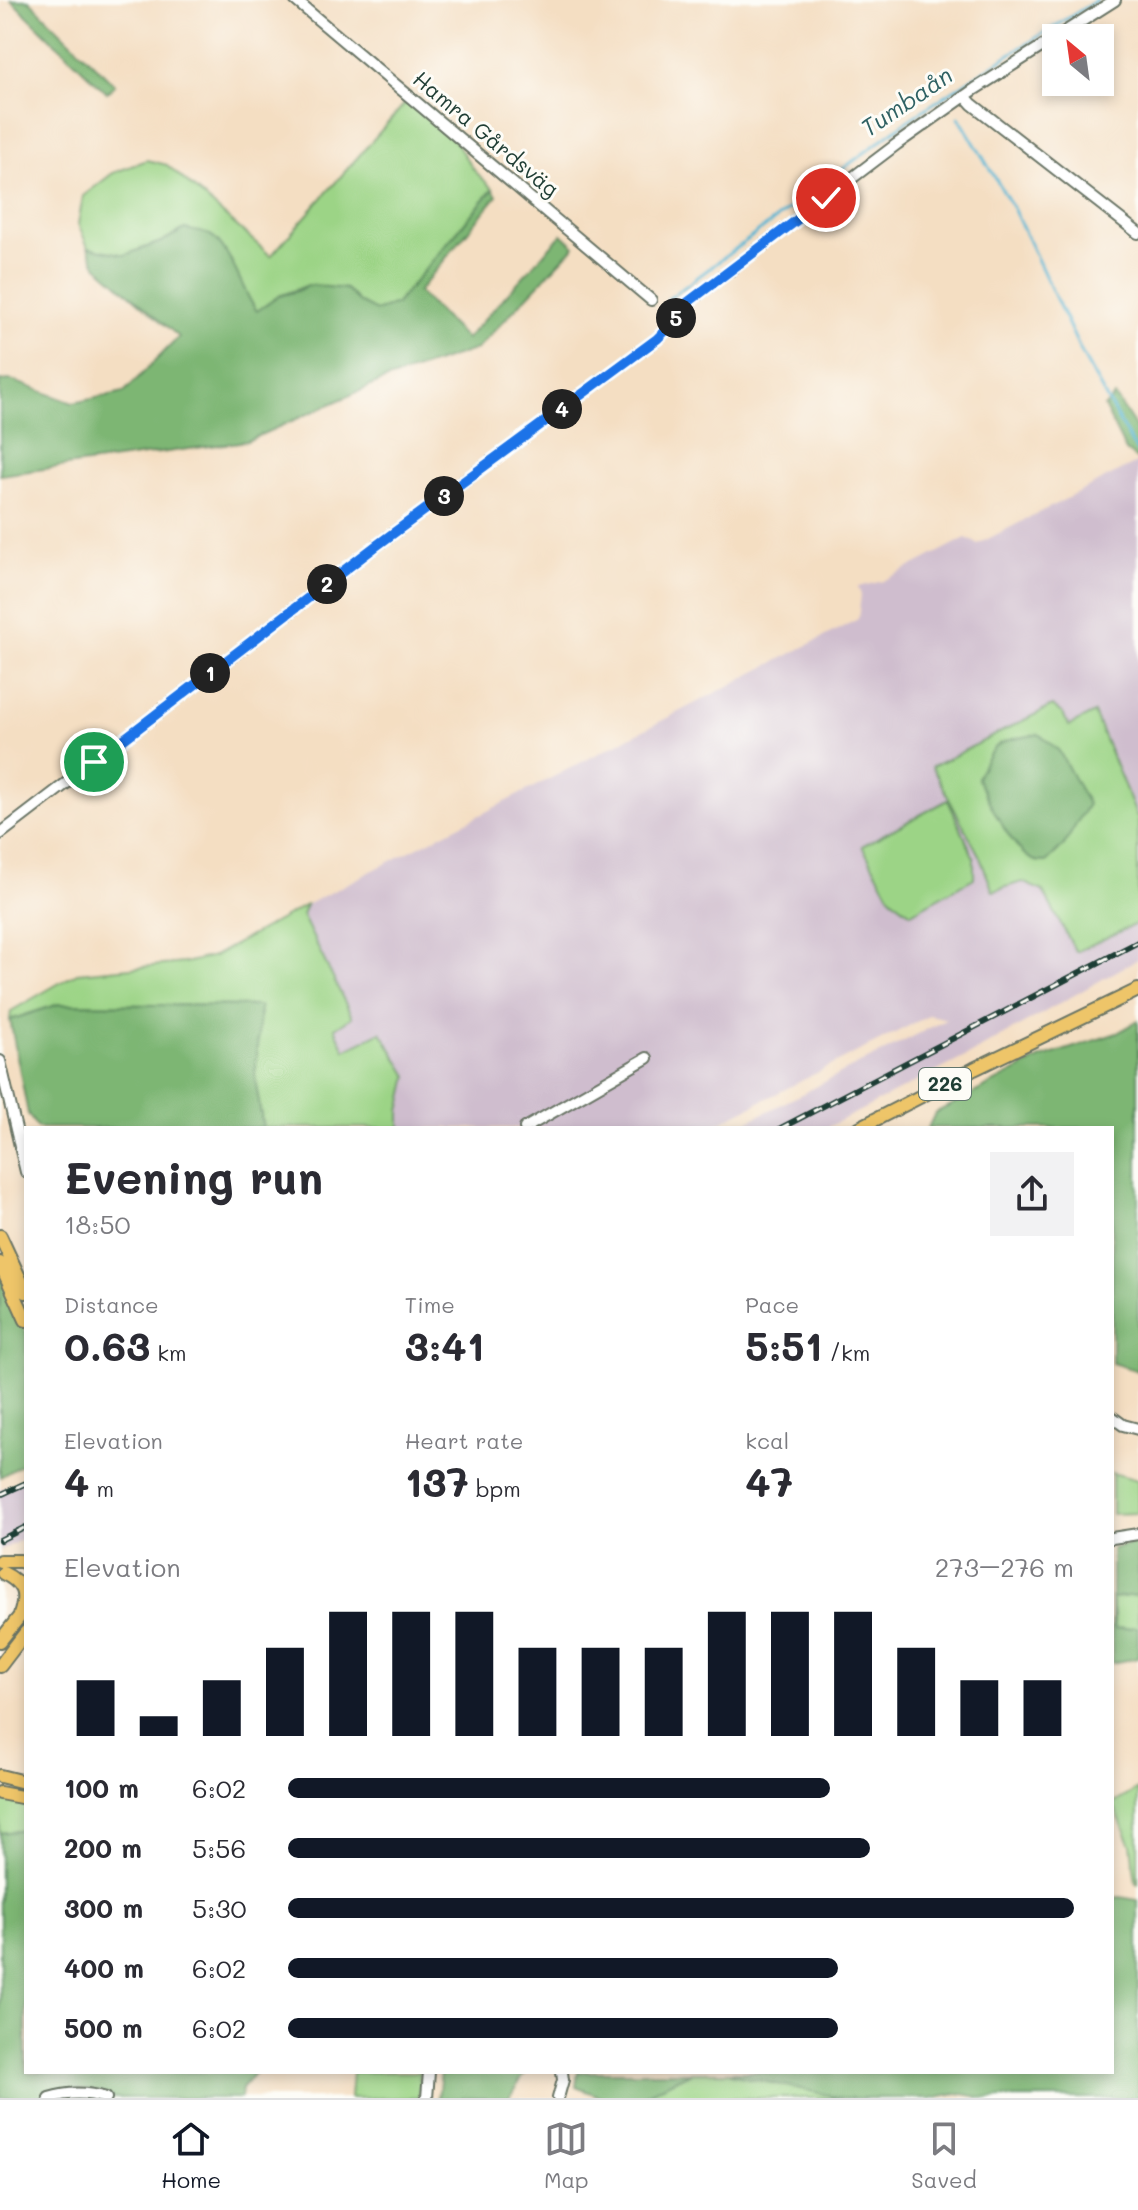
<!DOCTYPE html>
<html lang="en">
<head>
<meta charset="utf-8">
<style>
	:root { --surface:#fff; --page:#f2f2f3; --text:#2b2b33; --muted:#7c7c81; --line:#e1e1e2; --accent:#111827 }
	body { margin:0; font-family:Mali,sans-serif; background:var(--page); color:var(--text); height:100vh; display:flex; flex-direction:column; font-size:30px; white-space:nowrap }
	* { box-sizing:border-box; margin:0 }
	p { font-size:26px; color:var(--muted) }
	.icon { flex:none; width:44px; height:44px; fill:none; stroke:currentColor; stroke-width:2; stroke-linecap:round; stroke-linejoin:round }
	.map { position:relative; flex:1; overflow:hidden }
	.side { position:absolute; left:24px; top:1126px; width:1090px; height:948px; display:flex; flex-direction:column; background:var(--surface); border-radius:0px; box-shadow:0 4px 12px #0003 }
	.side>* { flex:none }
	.needle { width:52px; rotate:331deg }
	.tools { position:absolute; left:1042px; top:24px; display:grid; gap:16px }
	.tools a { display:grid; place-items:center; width:72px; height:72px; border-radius:0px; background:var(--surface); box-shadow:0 4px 12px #0003; font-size:40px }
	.pin { position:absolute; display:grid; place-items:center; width:68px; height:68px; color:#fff; margin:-34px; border:4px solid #fff; border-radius:50%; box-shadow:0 2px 8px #0007 }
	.km { position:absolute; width:40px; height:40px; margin:-20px; border-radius:50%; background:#222; color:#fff; font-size:22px; line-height:40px; text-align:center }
	.round { display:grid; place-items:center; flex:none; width:84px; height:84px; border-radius:0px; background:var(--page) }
	.headline { display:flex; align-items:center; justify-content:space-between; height:136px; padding:0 40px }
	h1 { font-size:44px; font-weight:700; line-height:60px }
	.stats { display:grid; grid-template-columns:repeat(3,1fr); gap:12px; height:136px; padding:8px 40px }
	.stats div { display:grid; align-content:center }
	.stats b { font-size:40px; font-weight:700 }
	.stats small { font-size:22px; font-weight:400 }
	.stats p { font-size:22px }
	.chart { height:224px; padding:16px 40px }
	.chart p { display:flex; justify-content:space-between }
	.chart svg { width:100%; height:144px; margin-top:8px; stroke:var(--accent); stroke-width:6 }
	ul { padding:0 40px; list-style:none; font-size:26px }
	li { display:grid; grid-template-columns:128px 96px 1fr; align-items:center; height:60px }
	li i { height:20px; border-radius:10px; background:var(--accent) }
	.tabs { display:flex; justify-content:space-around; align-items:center; height:112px; border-top:2px solid var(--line); background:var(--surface); font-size:22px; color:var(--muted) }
	.tabs a { display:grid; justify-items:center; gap:4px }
	.tabs .current { color:var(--accent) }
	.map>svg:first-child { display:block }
	.industrial { fill:#cfbdce }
	.green { fill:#9cd486; stroke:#5e885d; stroke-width:2 }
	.forest { fill:#7db673; stroke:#4e7a54; stroke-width:2 }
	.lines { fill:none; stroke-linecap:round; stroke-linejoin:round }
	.stream { stroke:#53b4d2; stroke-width:3 }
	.minor-casing { stroke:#6a7566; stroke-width:14 }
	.major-casing { stroke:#6a7566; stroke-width:16 }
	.minor { stroke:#fff; stroke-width:10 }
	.major { stroke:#eec569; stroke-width:12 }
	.rail-casing { stroke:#1f3d34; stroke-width:6 }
	.rail { stroke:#fdfcf7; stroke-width:3; stroke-dasharray:9; stroke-linecap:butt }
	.route-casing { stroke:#fff; stroke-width:16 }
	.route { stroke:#1a73e8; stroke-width:10 }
	.labels { text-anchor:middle; stroke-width:6; stroke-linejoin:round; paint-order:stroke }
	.shield { fill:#fdfcf7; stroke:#62766e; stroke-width:2 }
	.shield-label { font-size:20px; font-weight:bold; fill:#1f3d34 }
	.street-label { font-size:22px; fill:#1f3d34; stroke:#fdfcf7 }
	.water-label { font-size:24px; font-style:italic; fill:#2f6163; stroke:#fdfcf7 }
</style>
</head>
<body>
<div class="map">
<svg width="1138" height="2098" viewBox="0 0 1138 2098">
	<rect width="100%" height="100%" fill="#fdfcf7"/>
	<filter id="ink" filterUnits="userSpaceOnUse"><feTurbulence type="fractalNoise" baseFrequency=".0125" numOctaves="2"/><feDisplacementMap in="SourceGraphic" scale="16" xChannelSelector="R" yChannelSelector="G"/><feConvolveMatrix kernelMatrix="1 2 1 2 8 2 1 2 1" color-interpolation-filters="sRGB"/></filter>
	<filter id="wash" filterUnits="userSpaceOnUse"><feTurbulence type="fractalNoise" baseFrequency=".006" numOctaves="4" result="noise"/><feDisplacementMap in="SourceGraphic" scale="32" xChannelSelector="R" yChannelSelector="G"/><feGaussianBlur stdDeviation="1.8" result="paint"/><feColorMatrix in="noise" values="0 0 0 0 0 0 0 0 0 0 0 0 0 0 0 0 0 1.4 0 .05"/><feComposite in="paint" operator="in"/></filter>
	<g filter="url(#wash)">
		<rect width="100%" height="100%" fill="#f4dec2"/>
		<path class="industrial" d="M 1138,462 L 1138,819 L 1133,810 L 979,855 L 993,890 L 1022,882 L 1043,891 L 1076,952 L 1138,923 L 1138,959 L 969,1055 L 826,1128 L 735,1128 L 947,1019 L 930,1015 L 709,1128 L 400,1128 L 400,1111 L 408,1076 L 346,1051 L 334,1028 L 352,1016 L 302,915 L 306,905 L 858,619 L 861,595 L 858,587 L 883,581 L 966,538 L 978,544 Z
			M 26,1478 L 26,1537 L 0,1551 L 0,1490 Z"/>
		<path class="green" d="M 407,101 L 454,140 L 474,170 L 493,189 L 396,304 L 375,311 L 359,302 L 346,289 L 308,285 L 279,296 L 257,311 L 248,299 L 231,260 L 185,229 L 161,242 L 125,255 L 88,247 L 78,224 L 83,196 L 113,173 L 147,160 L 167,165 L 271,256 Z
			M 1052,706 L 1063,714 L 1069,726 L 1094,713 L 1138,819 L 1138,923 L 1076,952 L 1043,891 L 1022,882 L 993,891 L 979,855 L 932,767 Z
			M 948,800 L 974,858 L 974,878 L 911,913 L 891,898 L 862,846 Z
			M 306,905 L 302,915 L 352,1017 L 335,1028 L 345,1050 L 381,1032 L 408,1076 L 400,1111 L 400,1128 L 263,1128 L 255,1078 L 260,1006 L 59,1004 L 10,1020 L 11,1011 L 77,973 L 184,963 L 214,956 Z
			M 1112,1473 L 1138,1480 L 1138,1513 L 1112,1514 Z
			M 1138,1595 L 1138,1627 L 1115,1629 L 1112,1598 Z
			M 1138,1789 L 1138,1883 L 1136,1883 L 1131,1845 L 1113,1804 Z
			M 0,1798 L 26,1803 L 26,1830 L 0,1833 Z
			M 352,2072 L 420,2072 L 418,2098 L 350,2098 Z
			M 691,2072 L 731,2072 L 731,2074 L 846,2098 L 638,2098 Z"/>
		<path class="forest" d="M 11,0 L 29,0 L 115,85 L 107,93 Z
			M 493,189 L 497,196 L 418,292 L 466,339 L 562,234 L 575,246 L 477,349 L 382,381 L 247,441 L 0,475 L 0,381 L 11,380 L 73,403 L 124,392 L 179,337 L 96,265 L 88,247 L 125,255 L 161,242 L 185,229 C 193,231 203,232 210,235 C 230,245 242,292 257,311 L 279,296 L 297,291 L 308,285 L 346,289 L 359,302 L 376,311 L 396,304 Z
			M 1115,396 L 1138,431 L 1138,460 L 1126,451 L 1104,407 Z
			M 1039,734 L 1059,751 L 1088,804 L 1064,845 L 1046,862 C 1041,862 1037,862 1033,860 C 1013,852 987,798 977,778 C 996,738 997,742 1039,734 Z
			M 59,1004 L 260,1006 L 255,1078 L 263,1128 L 37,1128 L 28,1114 L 10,1020 Z
			M 1138,1021 L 1138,1371 L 1112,1363 L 1112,1128 L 928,1128 L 935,1113 L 1041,1058 L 1117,1033 Z
			M 0,1275 L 26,1332 L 26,1462 L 0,1477 Z
			M 1138,1542 L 1138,1595 L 1112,1598 L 1115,1629 L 1138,1627 L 1138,1658 L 1112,1663 L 1112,1549 Z
			M 26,1830 L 26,2072 L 255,2072 L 242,2088 L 241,2098 L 113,2098 L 101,2092 L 72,2089 L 58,2090 L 36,2098 L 0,2098 L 0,1833 Z
			M 1120,1897 L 1138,1900 L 1138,2098 L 985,2098 L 957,2093 L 931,2098 L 842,2098 L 731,2074 L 731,2072 L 1112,2072 L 1112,1898 Z
			M 441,2072 L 526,2072 L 509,2098 L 438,2098 Z
			M 578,2072 L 691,2072 L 638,2098 L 604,2098 L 576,2087 Z"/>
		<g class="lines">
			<path class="stream" d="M 959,117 L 1013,208 L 1085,360 L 1132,444 L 1138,452
				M 667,300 L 907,121 L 975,76 L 1097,0"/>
		</g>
	</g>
	<g filter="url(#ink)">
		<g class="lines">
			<g class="minor-casing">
				<path id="minor" d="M 295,0 L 651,300
					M 965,96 L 972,104 L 1138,233
					M 0,834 L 376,546 L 657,339 L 670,326 L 683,306 L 897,144 L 975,89 L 1115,0
					M 0,1061 L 26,1172
					M 525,1128 L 647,1058
					M 1112,1417 L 1123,1425 L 1138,1429
					M 1112,1538 L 1138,1534
					M 49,2098 C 68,2092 87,2092 106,2098
					M 427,2098 L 429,2072
					M 558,2098 L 563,2080 L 562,2072"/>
			</g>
			<g class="major-casing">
				<path id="major" d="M 859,1128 L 974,1069 L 1138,990
					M 0,1236 L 26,1292
					M 0,1263 L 26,1320
					M 0,1561 L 20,1561 L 26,1563
					M 3,1573 C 24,1583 27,1594 20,1615
					M 0,1641 L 24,1611
					M 0,1666 L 26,1632
					M 0,1776 L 20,1781 L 26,1780
					M 0,1793 L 26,1798"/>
			</g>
			<use href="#minor" class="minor"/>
			<use href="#major" class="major"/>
			<g class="rail-casing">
				<path id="rail" d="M 781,1128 L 1138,942
					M 0,1495 L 26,1483
					M 0,1540 L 26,1527"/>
			</g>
			<use href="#rail" class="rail"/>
		</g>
	</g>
	<g class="lines" filter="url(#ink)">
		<g class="route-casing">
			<path id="route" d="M 94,762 L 376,546 L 657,339 L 670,326 L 683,306 L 826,198"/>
		</g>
		<use href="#route" class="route"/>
	</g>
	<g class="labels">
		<rect class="shield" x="919" y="1068" width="52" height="32" rx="6"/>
		<g class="shield-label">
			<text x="945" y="1091">226</text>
		</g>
		<g class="street-label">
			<text transform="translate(486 134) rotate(40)" y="8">Hamra Gårdsväg</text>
		</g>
		<g class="water-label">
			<text transform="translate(907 102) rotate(-34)" y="8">Tumbaån</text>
		</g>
	</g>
</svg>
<div class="tools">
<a><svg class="needle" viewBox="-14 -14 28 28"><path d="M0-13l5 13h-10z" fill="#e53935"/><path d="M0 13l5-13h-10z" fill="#7c7c81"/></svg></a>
</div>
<div class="pin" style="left:94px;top:762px;background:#1e9e55"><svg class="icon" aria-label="arrive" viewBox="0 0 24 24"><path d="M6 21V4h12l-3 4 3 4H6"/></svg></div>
<div class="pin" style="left:826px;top:198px;background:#d93025"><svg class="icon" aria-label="check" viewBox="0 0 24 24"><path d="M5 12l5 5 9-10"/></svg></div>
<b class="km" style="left:210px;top:673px">1</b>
<b class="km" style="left:327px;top:584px">2</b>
<b class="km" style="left:444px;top:496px">3</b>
<b class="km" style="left:562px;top:409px">4</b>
<b class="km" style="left:676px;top:318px">5</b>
<section class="side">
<div class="headline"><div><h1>Evening run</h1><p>18:50</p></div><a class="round"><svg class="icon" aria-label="share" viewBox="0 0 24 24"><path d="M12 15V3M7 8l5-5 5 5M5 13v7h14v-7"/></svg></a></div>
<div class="stats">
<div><p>Distance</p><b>0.63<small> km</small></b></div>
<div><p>Time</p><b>3:41</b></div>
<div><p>Pace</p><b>5:51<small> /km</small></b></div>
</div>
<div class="stats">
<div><p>Elevation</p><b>4<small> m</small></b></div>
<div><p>Heart rate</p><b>137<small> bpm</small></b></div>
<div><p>kcal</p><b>47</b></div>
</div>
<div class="chart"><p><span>Elevation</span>273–276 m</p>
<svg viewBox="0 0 160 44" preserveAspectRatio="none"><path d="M5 44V27M15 44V38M25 44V27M35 44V17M45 44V6M55 44V6M65 44V6M75 44V17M85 44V17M95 44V17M105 44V6M115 44V6M125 44V6M135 44V17M145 44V27M155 44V27"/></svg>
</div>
<ul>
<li><b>100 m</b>6:02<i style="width:69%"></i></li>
<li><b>200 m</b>5:56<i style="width:74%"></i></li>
<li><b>300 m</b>5:30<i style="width:100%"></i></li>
<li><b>400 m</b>6:02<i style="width:70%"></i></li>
<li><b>500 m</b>6:02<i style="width:70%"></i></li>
</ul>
</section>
</div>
<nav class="tabs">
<a class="current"><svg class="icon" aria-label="home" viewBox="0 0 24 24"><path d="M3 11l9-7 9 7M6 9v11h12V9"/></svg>Home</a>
<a><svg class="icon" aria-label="map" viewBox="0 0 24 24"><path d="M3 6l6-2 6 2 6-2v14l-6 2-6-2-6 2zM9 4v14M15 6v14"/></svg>Map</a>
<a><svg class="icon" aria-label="saved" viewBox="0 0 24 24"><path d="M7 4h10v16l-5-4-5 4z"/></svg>Saved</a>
</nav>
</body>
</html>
